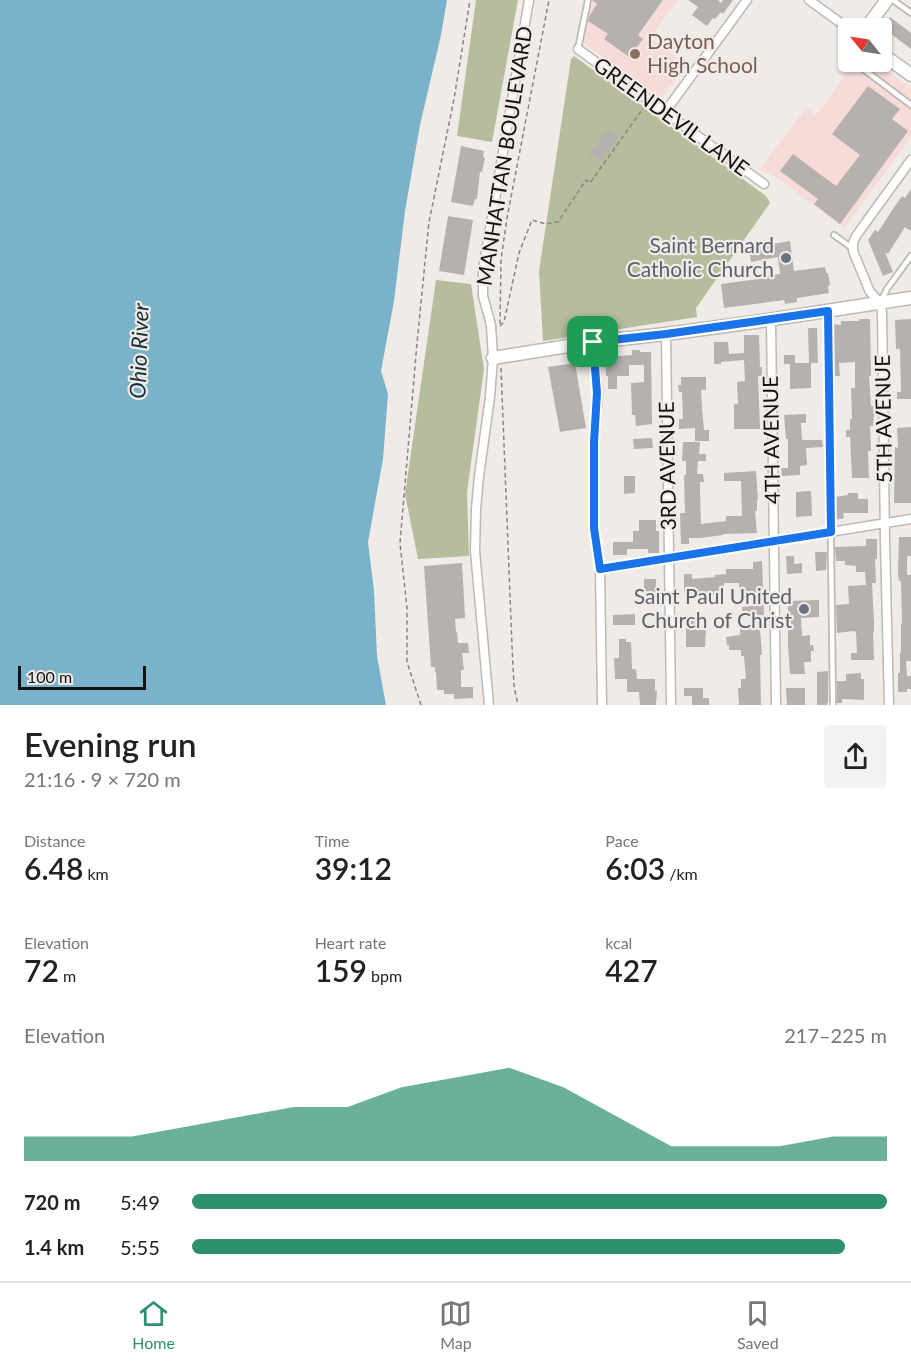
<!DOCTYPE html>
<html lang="en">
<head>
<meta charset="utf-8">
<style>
	:root { --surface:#fff; --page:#f2f2f2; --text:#222; --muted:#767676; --line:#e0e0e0; --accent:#2d916c }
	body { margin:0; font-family:Lato,sans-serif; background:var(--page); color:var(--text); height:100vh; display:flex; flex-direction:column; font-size:22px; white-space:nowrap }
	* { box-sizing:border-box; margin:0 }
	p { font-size:20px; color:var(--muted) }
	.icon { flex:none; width:33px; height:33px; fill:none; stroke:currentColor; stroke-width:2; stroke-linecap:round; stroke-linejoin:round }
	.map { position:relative; height:705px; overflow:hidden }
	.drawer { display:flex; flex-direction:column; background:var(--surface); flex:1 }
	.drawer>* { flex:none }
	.needle { width:39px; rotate:300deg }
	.controls { position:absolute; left:838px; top:18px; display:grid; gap:12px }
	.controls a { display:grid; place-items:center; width:54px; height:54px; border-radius:6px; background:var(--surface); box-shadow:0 2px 4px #0004; font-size:30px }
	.scale { position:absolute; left:18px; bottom:15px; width:128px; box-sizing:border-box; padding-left:6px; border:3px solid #131110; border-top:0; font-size:16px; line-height:21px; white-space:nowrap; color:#131110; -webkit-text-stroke:4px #f0ebe7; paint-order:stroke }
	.pin { position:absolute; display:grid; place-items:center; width:51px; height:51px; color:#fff; margin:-26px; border-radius:12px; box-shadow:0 3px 9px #0006 }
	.round { display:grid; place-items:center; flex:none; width:63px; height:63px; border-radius:6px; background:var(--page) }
	.overview { display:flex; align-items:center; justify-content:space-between; height:102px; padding:0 24px }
	h1 { font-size:33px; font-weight:600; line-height:45px }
	.stats { display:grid; grid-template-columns:repeat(3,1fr); gap:9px; height:102px; padding:6px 24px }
	.stats div { display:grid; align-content:center }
	.stats b { font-size:30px; font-weight:600 }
	.stats small { font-size:16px; font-weight:400 }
	.stats p { font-size:16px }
	.chart { height:168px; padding:12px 24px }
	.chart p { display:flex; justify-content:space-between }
	.chart svg { width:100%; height:108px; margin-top:6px; fill:var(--accent); opacity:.7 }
	ul { padding:0 24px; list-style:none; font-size:20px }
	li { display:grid; grid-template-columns:96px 72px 1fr; align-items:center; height:45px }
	li i { height:15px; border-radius:8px; background:var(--accent) }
	.dock { display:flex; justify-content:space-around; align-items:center; height:84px; border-top:2px solid var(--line); background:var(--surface); font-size:16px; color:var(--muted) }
	.dock a { display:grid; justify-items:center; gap:3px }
	.dock .on { color:var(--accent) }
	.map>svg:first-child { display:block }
	.education { fill:#f6dbd9 }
	.green { fill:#b5bd9d }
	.water { fill:#7ab2c9 }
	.building { fill:#b6b1ae }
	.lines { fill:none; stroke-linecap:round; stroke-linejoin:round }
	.lane-casing { stroke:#bdb9b5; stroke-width:8 }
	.street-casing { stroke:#bdb9b5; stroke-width:11 }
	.secondary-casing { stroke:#bdb9b5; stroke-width:15 }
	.path { stroke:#888582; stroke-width:1.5; stroke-dasharray:4.5 3; stroke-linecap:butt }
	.lane { stroke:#fff; stroke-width:4.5 }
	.street { stroke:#fff; stroke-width:8 }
	.secondary { stroke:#fff; stroke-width:12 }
	.route-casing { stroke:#fff; stroke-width:12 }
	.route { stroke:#1a73e8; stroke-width:8 }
	.education-dot { fill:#8d6e63; stroke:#f0ebe7; stroke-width:2 }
	.worship-dot { fill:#6b7280; stroke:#f0ebe7; stroke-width:2 }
	.labels { text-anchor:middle; stroke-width:4.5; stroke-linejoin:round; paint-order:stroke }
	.education-label { font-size:21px; fill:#785e54; stroke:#f0ebe7; text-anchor:start }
	.street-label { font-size:21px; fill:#131110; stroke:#f0ebe7 }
	.worship-label { font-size:21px; fill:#5b616d; stroke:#f0ebe7; text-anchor:end }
	.water-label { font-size:22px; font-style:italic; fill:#122f39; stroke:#f0ebe7 }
</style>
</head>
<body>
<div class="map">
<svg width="911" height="705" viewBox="0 0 911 705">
	<rect width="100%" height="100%" fill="#f0ebe7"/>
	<path class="education" d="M 589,0 L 678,0 L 650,38 L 687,65 L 662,97 L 659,98 L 584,43 L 583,35 Z
		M 855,62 L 876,62 L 911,88 L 911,137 L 844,228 L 770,173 L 759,170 L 806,108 L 816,115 Z"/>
	<path class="green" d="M 476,0 L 518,0 L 492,142 L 457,136 Z
		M 574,56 L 766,196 L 770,203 L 696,308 L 697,317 L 543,341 L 539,271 L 571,59 Z
		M 436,280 L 471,284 L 484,369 L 467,492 L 469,556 L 418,559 L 405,494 Z"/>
	<path class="water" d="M 0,0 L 447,0 L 441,35 L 420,125 L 405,211 L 394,301 L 381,371 L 388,394 L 383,459 L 368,542 L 374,591 L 377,656 L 386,705 L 0,705 Z"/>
	<path class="building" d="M 592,0 L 663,0 L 638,35 L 643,39 L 629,57 L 604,39 L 608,34 L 588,21 L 590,15 L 597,4 Z
		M 688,0 L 718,0 L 721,3 L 723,0 L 733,0 L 723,14 L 721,12 L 715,19 L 713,18 L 707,26 L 692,15 L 698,7 Z
		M 890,17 L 911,33 L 911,49 L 883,28 Z
		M 868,86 L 900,109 L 892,119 L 908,131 L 840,224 L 814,204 L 818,199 L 780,171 L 793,154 L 836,186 L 860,155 L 832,134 Z
		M 608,129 L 619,137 L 601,162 L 589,154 Z
		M 461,146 L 484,151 L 483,157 L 485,158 L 482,172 L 480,172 L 477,199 L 475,199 L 473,206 L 451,202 Z
		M 911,189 L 911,231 L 905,227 L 888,254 L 885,252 L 893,272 L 883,276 L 868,240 L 875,230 L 878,232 L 895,206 L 902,196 L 905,198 Z
		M 448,216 L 473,220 L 464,275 L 439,271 Z
		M 790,241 L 794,271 L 825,267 L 826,273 L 828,273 L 830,285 L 828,286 L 829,293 L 797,298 L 797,302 L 785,304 L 784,300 L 724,308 L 721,284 L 765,278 L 765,276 L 780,274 L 778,257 L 751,262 L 749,248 Z
		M 859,319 L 870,319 L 871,376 L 869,376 L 871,406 L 873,406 L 874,414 L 873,426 L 870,426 L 871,451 L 868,451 L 869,478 L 852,478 L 850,437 L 846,437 L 846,430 L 850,430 L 850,419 L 852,419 L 851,388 L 855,388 L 855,362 L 839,363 L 840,376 L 833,376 L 833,324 L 841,325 L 841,321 L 859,321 Z
		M 911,319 L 911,399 L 897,399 L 897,392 L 901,392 L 900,349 L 896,349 L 895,320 Z
		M 808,328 L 817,328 L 818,363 L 811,363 L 811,388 L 790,389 L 790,364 L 784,364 L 784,355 L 795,355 L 795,363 L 809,363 Z
		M 744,335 L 759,335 L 760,367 L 762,367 L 762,376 L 758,376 L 760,429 L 734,429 L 734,404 L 738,404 L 737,382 L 745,381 L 744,360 L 721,362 L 721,364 L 714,364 L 714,342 L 728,342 L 729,354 L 744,353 Z
		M 632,350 L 640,350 L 640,352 L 651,352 L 652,424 L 636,426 L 635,415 L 632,415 L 631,383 L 644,382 L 644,365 L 629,365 L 629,376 L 617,376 L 617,389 L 608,389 L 608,376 L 606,376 L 605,357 L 632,355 Z
		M 575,363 L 586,428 L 560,432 L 548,367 Z
		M 681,377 L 706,377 L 706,390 L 701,390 L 702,408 L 704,430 L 709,430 L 709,441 L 695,441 L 695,428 L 679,429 L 679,419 L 683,419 L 682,392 L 679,392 L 678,385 L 681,385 Z
		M 806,414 L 806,423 L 801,423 L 802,440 L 822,440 L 823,447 L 806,448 L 807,465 L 800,466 L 800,475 L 782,476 L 781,468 L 788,468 L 788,439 L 786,439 L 784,415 Z
		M 911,427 L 911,503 L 894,503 L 895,447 L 898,448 L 897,428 Z
		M 652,438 L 653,448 L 634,449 L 633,439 Z
		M 683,442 L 700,442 L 699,454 L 706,454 L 706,461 L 698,461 L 697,474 L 703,474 L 704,482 L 700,482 L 700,492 L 701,524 L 726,521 L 726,516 L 742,516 L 741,481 L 724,481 L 724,473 L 756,471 L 758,500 L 757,500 L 757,511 L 755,511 L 757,533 L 723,534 L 723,535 L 700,538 L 689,538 L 689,544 L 681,544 L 680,513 L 685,513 L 684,475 L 686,475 L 686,461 L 682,461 Z
		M 624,476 L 635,476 L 635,493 L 624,494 Z
		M 811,491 L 812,516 L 796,517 L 796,492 Z
		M 848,493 L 858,493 L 858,499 L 868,499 L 868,513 L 843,513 L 844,518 L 835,520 L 835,497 L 848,495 Z
		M 639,520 L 656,520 L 656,531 L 659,531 L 659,553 L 648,553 L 648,549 L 627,549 L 627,555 L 613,555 L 613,542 L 633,542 L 633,531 L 639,531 Z
		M 899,537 L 911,537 L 911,556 L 907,556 L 907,575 L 911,575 L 911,661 L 906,661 L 907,676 L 911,676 L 911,689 L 907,689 L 907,692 L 898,692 L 898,673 L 900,673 L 900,653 L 901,653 L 901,624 L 902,624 L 901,581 L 899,581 L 898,572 Z
		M 866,539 L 877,539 L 877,559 L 875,559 L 876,583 L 872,583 L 874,622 L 874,632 L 873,632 L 874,660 L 851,660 L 851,653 L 857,653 L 856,632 L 854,631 L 837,633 L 836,605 L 849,604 L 848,586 L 866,585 L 865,572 L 856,572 L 856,566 L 845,565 L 845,561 L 836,561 L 835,547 L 866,546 Z
		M 815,552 L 827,552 L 826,570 L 816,571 Z
		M 786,556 L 794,556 L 794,564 L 802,563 L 802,573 L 787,574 Z
		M 762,561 L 764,615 L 743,616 L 742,607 L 752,606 L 753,592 L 739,593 L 739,583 L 724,583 L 724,595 L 699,596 L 699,593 L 684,593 L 684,574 L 692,574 L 692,579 L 715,577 L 715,575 L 726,574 L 726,569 L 753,569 L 753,562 Z
		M 462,563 L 465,618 L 455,619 L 456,632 L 457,632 L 458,643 L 468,643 L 469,653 L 462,653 L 464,670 L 461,670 L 461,687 L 473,687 L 473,698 L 454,699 L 454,694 L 444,694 L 444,690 L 437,690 L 436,672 L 435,672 L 435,667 L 431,667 L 424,566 Z
		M 644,579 L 656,579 L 656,599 L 644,599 Z
		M 819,600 L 819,617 L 801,618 L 802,636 L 810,635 L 810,645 L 813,645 L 814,651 L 811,651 L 811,662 L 804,662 L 805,674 L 790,674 L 788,646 L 788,601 Z
		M 635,614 L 635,625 L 613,625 L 613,615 Z
		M 686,620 L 700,620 L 700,630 L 706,630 L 705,647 L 686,647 Z
		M 740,629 L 760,629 L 762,655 L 760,655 L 761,705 L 739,705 L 738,688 L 741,688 L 741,679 L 746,679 L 744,656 L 741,656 L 741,650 L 729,650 L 729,645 L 727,645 L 726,637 L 740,635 Z
		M 619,639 L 626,639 L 626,642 L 631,642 L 632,669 L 636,669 L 637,679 L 655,679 L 655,691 L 657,691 L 656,705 L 640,705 L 639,692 L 627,692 L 627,679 L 615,679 L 614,658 L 619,658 Z
		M 828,671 L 828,703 L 827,703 L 827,705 L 817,705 L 817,672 Z
		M 861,673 L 861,679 L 864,679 L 864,700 L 842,699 L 842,703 L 837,703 L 837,681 L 846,681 L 846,674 Z
		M 684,688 L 703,688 L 703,698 L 709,698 L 709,705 L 692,705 L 692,696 L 684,696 Z
		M 786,688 L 805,688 L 805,705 L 787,705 Z"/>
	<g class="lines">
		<g class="lane-casing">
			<path id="lane" d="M 893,0 L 911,13
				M 578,49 L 588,0
				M 858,65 L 911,105
				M 834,235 L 852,248
				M 881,301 L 887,289 L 911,256
				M 828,314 L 833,705
				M 594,442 L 594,528 L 600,569"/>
		</g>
		<g class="street-casing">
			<path id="street" d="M 809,0 L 849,29
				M 578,49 L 764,184
				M 665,112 L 747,0
				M 771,320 L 776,705
				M 666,334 L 671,705
				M 593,342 L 598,393 L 594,442
				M 489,705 L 475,551 L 476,509 L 479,476 L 490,397 L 493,358 L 491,325 L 483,296 L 483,269 L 529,0
				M 602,705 L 600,569 L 911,519
				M 889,705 L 885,541 L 882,312 L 880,302 L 870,292 L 853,251 L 853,243 L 856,236 L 911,160"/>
		</g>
		<g class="secondary-casing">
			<path id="secondary" d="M 866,28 L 887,0
				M 882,54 L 911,75
				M 493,358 L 593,342 L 666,334 L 755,322 L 911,298"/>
		</g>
		<path class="path" d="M 500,324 L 501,260 L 507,218 L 549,0
			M 500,326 L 504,322 L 519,253 L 532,220 L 546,224 L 558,222 L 586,180 L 590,183 L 644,107
			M 501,368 L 512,646 L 514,686 L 518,705
			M 421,705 L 407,662 L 407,608 L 400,543 L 417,343 L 429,222 L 454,99 L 470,0"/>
		<use href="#lane" class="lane"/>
		<use href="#street" class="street"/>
		<use href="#secondary" class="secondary"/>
	</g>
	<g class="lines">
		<g class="route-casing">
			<path id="route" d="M 828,311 L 831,532 L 600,569 L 594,528 L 594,442 L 597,393 L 593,342 L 666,334 Z"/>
		</g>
		<use href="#route" class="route"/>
	</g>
	<circle class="education-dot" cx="635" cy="54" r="6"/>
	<g class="worship-dot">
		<circle cx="786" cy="258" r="6"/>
		<circle cx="804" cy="609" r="6"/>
	</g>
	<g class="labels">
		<g class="education-label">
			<text x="647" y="49">Dayton<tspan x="647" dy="24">High School</tspan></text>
		</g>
		<g class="street-label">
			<text transform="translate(671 117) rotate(36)" y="7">GREENDEVIL LANE</text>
			<text transform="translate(505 156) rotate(-81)" y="7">MANHATTAN BOULEVARD</text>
			<text transform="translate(884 419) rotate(-91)" y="7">5TH AVENUE</text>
			<text transform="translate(772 440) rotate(-91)" y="7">4TH AVENUE</text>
			<text transform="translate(668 466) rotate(-91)" y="7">3RD AVENUE</text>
		</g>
		<g class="worship-label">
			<text x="774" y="253">Saint Bernard<tspan x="774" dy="24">Catholic Church</tspan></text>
			<text x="792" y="604">Saint Paul United<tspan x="792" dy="24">Church of Christ</tspan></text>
		</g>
		<g class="water-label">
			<text transform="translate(139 351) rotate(-88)" y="8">Ohio River</text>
		</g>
	</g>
</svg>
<div class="controls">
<a><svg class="needle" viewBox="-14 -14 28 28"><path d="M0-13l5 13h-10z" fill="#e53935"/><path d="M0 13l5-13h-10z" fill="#767676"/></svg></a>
</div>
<div class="scale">100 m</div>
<div class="pin" style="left:593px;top:342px;background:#1e9e55"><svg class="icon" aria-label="arrive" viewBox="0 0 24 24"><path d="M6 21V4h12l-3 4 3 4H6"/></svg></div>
</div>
<section class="drawer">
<div class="overview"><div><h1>Evening run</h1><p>21:16 · 9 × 720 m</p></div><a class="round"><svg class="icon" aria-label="share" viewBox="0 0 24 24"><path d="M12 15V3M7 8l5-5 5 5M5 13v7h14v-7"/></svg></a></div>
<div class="stats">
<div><p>Distance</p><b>6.48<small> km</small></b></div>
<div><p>Time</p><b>39:12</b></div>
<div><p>Pace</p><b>6:03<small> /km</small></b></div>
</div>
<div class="stats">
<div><p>Elevation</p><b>72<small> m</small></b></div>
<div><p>Heart rate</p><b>159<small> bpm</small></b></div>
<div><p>kcal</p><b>427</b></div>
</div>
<div class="chart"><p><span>Elevation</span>217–225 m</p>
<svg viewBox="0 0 160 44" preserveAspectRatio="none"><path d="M0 44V34L10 34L20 34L30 30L40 26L50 22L60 22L70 14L80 10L90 6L100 14L110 26L120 38L130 38L140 38L150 34L160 34V44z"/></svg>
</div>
<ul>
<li><b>720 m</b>5:49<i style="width:100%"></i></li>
<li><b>1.4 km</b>5:55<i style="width:94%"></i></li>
</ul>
</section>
<nav class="dock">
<a class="on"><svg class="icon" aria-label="home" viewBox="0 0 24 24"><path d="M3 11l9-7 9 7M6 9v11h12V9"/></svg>Home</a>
<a><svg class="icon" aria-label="map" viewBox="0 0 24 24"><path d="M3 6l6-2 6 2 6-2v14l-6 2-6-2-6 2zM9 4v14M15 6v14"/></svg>Map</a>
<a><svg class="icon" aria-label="saved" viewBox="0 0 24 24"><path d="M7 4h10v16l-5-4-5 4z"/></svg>Saved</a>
</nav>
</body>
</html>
